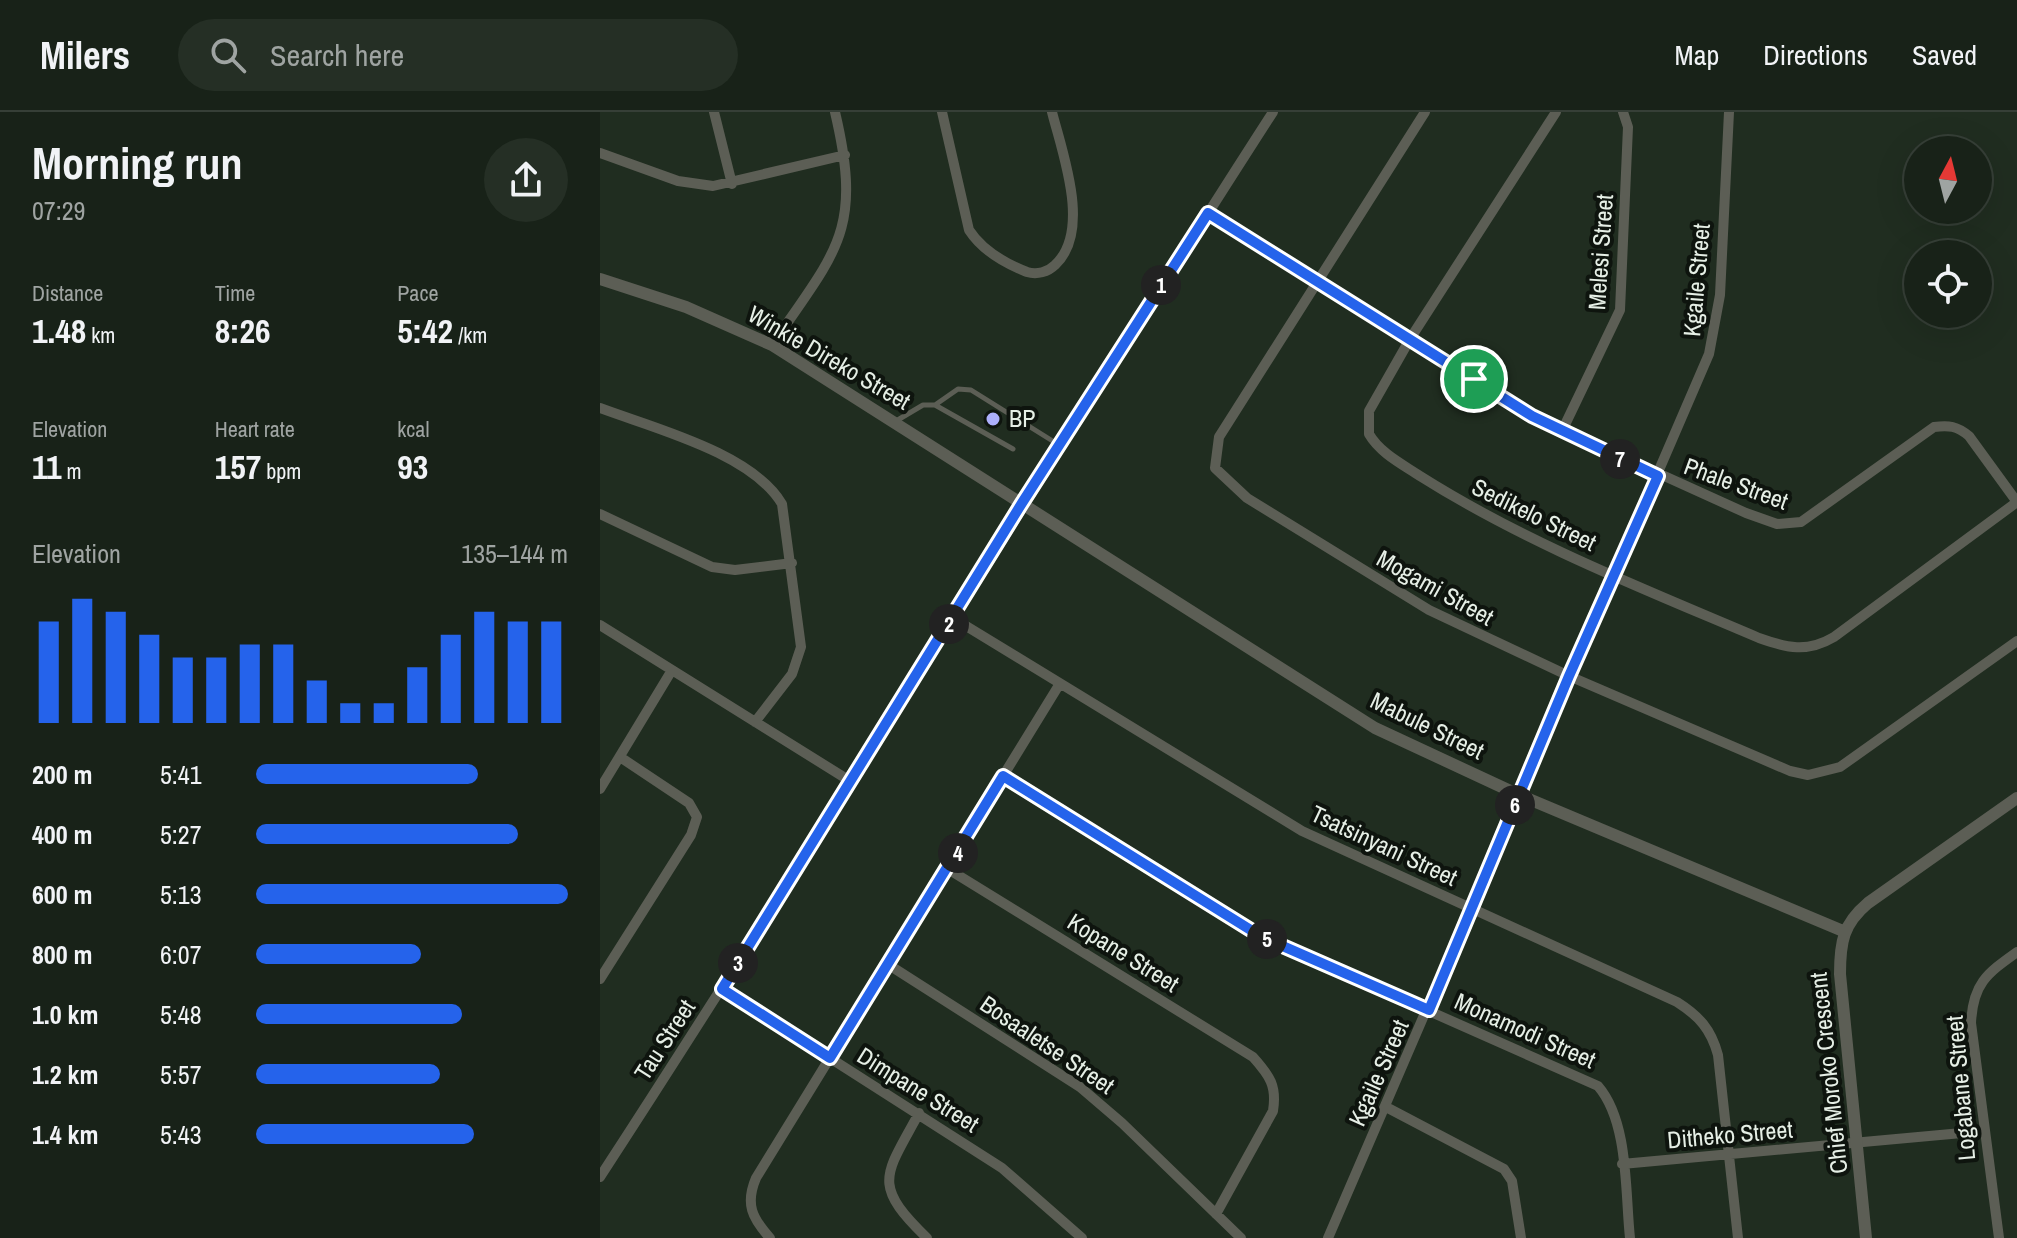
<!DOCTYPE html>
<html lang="en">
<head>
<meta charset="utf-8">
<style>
	:root { --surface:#182218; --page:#252f25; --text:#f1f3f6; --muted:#9fa4a2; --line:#363f37; --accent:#2563eb }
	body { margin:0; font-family:"Archivo Narrow",sans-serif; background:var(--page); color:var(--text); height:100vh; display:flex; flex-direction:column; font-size:30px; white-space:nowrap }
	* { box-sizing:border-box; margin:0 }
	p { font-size:26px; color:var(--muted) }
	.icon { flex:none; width:44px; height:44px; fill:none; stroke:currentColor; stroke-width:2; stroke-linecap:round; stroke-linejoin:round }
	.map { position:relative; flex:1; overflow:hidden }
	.panel { display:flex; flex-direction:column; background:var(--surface); width:600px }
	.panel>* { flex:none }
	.needle { width:52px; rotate:7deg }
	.buttons { position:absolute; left:1304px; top:24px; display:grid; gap:16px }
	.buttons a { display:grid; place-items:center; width:88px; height:88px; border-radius:50%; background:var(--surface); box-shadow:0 8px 32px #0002,0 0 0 2px var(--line); font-size:40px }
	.pin { position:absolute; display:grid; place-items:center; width:68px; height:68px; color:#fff; margin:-34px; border:4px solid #fff; border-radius:50%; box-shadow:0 2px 8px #0007 }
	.km { position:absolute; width:40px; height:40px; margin:-20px; border-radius:50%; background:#222; color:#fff; font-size:22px; line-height:40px; text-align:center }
	.round { display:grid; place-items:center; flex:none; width:84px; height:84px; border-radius:42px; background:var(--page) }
	.head { display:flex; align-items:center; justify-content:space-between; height:136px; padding:0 32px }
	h1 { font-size:44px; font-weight:800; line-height:60px }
	.figures { display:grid; grid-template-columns:repeat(3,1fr); gap:12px; height:136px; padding:8px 32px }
	.figures div { display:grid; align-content:center }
	.figures b { font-size:34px; font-weight:800 }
	.figures small { font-size:22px; font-weight:400 }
	.figures p { font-size:22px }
	.chart { height:224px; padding:16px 32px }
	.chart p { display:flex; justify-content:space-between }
	.chart svg { width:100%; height:144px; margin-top:8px; stroke:var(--accent); stroke-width:6 }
	ul { padding:0 32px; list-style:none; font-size:26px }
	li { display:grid; grid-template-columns:128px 96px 1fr; align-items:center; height:60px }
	li i { height:20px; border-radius:10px; background:var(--accent) }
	header { display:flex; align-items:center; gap:48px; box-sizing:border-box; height:112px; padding:0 40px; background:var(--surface); border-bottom:2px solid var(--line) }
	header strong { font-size:38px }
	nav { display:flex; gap:44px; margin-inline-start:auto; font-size:28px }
	.search { width:560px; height:72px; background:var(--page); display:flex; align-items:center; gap:20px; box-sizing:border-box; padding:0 28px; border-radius:44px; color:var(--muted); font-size:30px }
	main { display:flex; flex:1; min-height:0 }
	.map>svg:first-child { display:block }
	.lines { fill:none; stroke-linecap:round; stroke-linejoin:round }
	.service { stroke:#5c5e55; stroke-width:5 }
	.minor { stroke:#5c5e55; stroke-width:10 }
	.tertiary { stroke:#5c5e55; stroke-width:12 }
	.route-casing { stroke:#fff; stroke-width:16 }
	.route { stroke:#2563eb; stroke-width:10 }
	.poi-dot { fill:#acaffb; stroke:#0e140e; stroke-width:3 }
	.labels { text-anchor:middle; stroke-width:8; stroke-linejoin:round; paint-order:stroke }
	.street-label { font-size:24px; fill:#e6efe6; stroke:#0e140e }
	.poi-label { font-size:24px; fill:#e6efe6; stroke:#0e140e; text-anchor:start }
</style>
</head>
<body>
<header>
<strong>Milers</strong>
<div class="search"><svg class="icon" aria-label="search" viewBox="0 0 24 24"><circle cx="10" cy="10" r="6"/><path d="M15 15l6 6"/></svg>Search here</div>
<nav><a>Map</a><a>Directions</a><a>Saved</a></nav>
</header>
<main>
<section class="panel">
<div class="head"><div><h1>Morning run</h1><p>07:29</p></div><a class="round"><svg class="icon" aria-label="share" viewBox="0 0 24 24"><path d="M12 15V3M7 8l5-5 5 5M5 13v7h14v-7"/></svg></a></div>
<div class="figures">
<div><p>Distance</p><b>1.48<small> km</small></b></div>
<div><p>Time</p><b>8:26</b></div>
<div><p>Pace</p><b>5:42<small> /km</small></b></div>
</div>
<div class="figures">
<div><p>Elevation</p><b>11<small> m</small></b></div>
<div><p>Heart rate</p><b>157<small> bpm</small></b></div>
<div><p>kcal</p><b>93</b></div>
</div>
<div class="chart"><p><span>Elevation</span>135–144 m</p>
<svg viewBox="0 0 160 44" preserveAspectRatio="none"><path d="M5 44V13M15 44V6M25 44V10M35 44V17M45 44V24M55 44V24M65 44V20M75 44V20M85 44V31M95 44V38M105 44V38M115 44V27M125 44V17M135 44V10M145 44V13M155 44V13"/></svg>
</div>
<ul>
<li><b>200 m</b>5:41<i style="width:71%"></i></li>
<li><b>400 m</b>5:27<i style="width:84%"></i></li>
<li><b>600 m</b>5:13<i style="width:100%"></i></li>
<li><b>800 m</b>6:07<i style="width:53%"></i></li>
<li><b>1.0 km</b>5:48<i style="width:66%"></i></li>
<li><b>1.2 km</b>5:57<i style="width:59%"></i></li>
<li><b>1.4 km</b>5:43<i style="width:70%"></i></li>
</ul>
</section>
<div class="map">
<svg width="1417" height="1126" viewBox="0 0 1417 1126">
	<rect width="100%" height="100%" fill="#202d20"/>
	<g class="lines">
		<path class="service" d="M 335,293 L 358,277 L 371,278 L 459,333
			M 296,309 L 323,293 L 335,293 L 413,337"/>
		<path class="minor" d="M 114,0 L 132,72
			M 342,0 L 369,118 C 382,138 404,151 427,160 C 437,163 448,160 455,153 C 492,119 462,40 452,0
			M 825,0 L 619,325 L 615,356 L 647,386 L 829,498 L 969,564 L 1190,659 L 1208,663 L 1240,655 L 1417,529
			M 956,0 L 810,227 L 769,299 L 769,322 C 780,341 802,352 820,364 C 926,431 1044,477 1159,526 C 1187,536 1207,541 1234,525 L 1417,390
			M 0,41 L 78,69 L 113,74 L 245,43
			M 608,101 L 932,304 L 1146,401 L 1177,412 L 1201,410 L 1334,315 C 1349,313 1357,314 1369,324 L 1417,390
			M 172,233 C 237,138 263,119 235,0
			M 0,296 C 53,316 152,341 182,392 L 201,535 L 192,562 L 155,610
			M 962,319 L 1020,198 L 1028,15 L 1023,0
			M 0,402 L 112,455 L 135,458 L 192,451
			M 353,506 L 702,719 L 1077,890 C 1099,904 1111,917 1118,943 L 1138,1126
			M 0,513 L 250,669
			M 403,664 L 662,825 L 998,974 C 1029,1010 1025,1080 1030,1126
			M 0,677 L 72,558
			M 348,757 L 653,945 C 670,964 677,974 673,999 L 616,1102
			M 289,853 L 480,975 L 522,1011 L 641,1126
			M 0,867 L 91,723 L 97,705 L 89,691 L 20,645
			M 122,877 L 402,1056 L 482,1126
			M 786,995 L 904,1057 L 912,1069 L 921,1126
			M 319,1001 C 285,1064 271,1072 327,1126
			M 1022,1052 L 1384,1019
			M 0,1065 C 229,713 445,353 673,0
			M 170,1126 C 152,1106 145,1092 156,1066 L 459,573
			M 728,1126 L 1109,242 L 1120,183 L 1129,0
			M 1399,1126 L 1371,911 C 1373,872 1386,862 1417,840"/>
		<path class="tertiary" d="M 0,167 L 86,195 L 172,233 L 775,616 L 919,683 L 1243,819
			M 1266,1126 L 1240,862 C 1240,830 1243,812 1268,791 L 1417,686"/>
	</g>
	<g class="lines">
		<g class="route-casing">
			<path id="route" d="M 608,101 L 932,304 L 1058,364 L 969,564 L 829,898 L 662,825 L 403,664 L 230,946 L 122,877 L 422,391 Z"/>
		</g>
		<use href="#route" class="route"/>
	</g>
	<circle class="poi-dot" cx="393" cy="307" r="8"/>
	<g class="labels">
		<g class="street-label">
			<text transform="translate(1001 140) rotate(-86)" y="8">Melesi Street</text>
			<text transform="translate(1097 168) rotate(-85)" y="8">Kgaile Street</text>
			<text transform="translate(229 246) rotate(30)" y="8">Winkie Direko Street</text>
			<text transform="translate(1136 372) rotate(20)" y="8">Phale Street</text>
			<text transform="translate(934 403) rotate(26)" y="8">Sedikelo Street</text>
			<text transform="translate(835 476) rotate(29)" y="8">Mogami Street</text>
			<text transform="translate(827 614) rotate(26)" y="8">Mabule Street</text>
			<text transform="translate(784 734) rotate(25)" y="8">Tsatsinyani Street</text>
			<text transform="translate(523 841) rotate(32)" y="8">Kopane Street</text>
			<text transform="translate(925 919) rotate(24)" y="8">Monamodi Street</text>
			<text transform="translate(65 928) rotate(-57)" y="8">Tau Street</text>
			<text transform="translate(447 933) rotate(34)" y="8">Bosaaletse Street</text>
			<text transform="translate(779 961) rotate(-66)" y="8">Kgaile Street</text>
			<text transform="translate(1229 961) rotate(-96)" y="8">Chief Moroko Crescent</text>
			<text transform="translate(1361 976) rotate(-95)" y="8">Logabane Street</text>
			<text transform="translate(318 978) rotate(32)" y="8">Dimpane Street</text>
			<text transform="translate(1130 1023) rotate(-5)" y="8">Ditheko Street</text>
		</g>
		<g class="poi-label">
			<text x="409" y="315">BP</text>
		</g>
	</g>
</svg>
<div class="buttons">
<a><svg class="needle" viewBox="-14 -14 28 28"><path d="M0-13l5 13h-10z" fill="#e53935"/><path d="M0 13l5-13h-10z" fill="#9fa4a2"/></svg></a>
<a><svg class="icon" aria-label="locate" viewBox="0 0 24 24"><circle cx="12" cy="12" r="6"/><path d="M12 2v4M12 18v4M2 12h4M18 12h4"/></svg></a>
</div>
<div class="pin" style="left:874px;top:267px;background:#1e9e55"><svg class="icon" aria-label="arrive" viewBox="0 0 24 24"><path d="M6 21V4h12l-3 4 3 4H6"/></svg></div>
<b class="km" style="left:561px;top:173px">1</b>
<b class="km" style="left:349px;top:512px">2</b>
<b class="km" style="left:138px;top:851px">3</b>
<b class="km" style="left:358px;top:741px">4</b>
<b class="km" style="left:667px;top:827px">5</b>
<b class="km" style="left:915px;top:693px">6</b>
<b class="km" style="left:1020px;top:347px">7</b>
</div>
</main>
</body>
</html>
